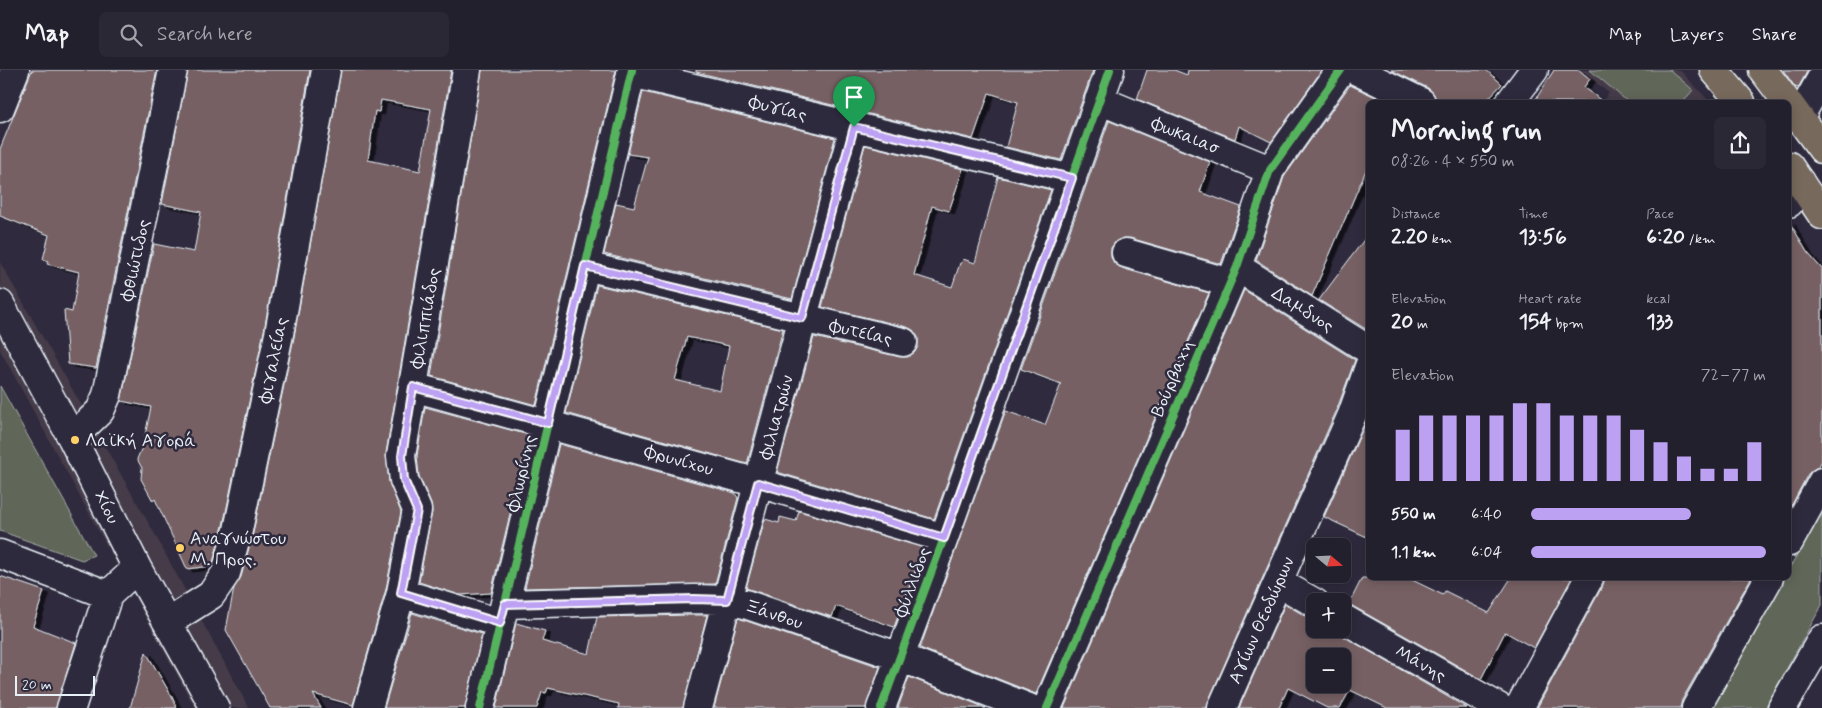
<!DOCTYPE html>
<meta charset="utf-8">
<style>
:root{--surface:#23202e;--page:#2b2836;--text:#f1f3f6;--muted:#a3a3aa;--line:#403e4a;--accent:#bca0f2}
body{margin:0;font-family:Mynerve,sans-serif;background:var(--page);color:var(--text);height:100vh;display:flex;flex-direction:column;font-size:19px;white-space:nowrap}
*{box-sizing:border-box;margin:0}
p{font-size:16px;color:var(--muted)}
.icon{flex:none;width:28px;height:28px;fill:none;stroke:currentColor;stroke-width:2;stroke-linecap:round;stroke-linejoin:round}
.map{position:relative;flex:1;overflow:hidden}
.details{position:absolute;left:1366px;top:30px;width:425px;height:480px;display:flex;flex-direction:column;background:var(--surface);border-radius:8px;box-shadow:0 2px 12px #0003,0 0 0 1px var(--line)}
.details>*{flex:none}
.needle{width:32px;rotate:109deg}
.fabs{position:absolute;left:1306px;top:468px;display:grid;gap:10px}
.fabs a{display:grid;place-items:center;width:45px;height:45px;border-radius:8px;background:var(--surface);box-shadow:0 2px 12px #0003,0 0 0 1px var(--line);font-size:25px}
.scale{position:absolute;left:15px;bottom:12px;width:80px;box-sizing:border-box;padding-left:5px;border:2px solid #e8f1f8;border-top:0;font-size:14px;line-height:18px;white-space:nowrap;color:#e8f1f8;-webkit-text-stroke:4px #2f2a3d;paint-order:stroke}
.pin{position:absolute;display:grid;place-items:center;width:42px;height:42px;color:#fff;margin:-51px -21px;border-radius:50% 50% 50% 0;rotate:-45deg;box-shadow:0 0 5px #0007}
.pin .icon{rotate:45deg}
.round{display:grid;place-items:center;flex:none;width:52px;height:52px;border-radius:8px;background:var(--page)}
.summary{display:flex;align-items:center;justify-content:space-between;height:85px;padding:0 25px}
h1{font-size:28px;font-weight:700;line-height:38px}
.stats{display:grid;grid-template-columns:repeat(3,1fr);gap:8px;height:85px;padding:5px 25px}
.stats div{display:grid;align-content:center}
.stats b{font-size:21px;font-weight:700}
.stats small{font-size:14px;font-weight:400}
.stats p{font-size:14px}
.chart{height:140px;padding:10px 25px}
.chart p{display:flex;justify-content:space-between}
.chart svg{width:100%;height:90px;margin-top:5px;stroke:var(--accent);stroke-width:6}
ul{padding:0 25px;list-style:none;font-size:16px}
li{display:grid;grid-template-columns:80px 60px 1fr;align-items:center;height:38px}
li i{height:12px;border-radius:6px;background:var(--accent)}
header{display:flex;align-items:center;gap:30px;box-sizing:border-box;height:70px;padding:0 25px;background:var(--surface);border-bottom:1px solid var(--line)}
header strong{font-size:24px}
nav{display:flex;gap:28px;margin-inline-start:auto;font-size:18px}
.search{width:350px;height:45px;background:var(--page);display:flex;align-items:center;gap:12px;box-sizing:border-box;padding:0 18px;border-radius:8px;color:var(--muted);font-size:19px}
.map>svg:first-child{display:block}
.built{fill:#443a49}
.green{fill:#606658;stroke:#a4aca8}
.building{fill:#766064;stroke:#e8f1f8;fill-rule:evenodd;filter:url(#shadow)}
.lines{fill:none;stroke-linecap:round;stroke-linejoin:round}
.minor-casing{stroke:#e8f1f8;stroke-width:31}
.major-casing{stroke:#e8f1f8;stroke-width:31}
.minor{stroke:#2f2a3d;stroke-width:28}
.major{stroke:#77695c;stroke-width:28}
.cycleway-casing{stroke:#2f2a3d;stroke-width:11}
.cycleway{stroke:#56b35d;stroke-width:8}
.route-casing{stroke:#fff;stroke-width:10}
.route{stroke:#bca0f2;stroke-width:6}
.poi-dot{fill:#ffd166;stroke:#2f2a3d;stroke-width:2}
.labels{text-anchor:middle;stroke-width:5;stroke-linejoin:round;paint-order:stroke}
.street-label{font-size:18px;fill:#e8f1f8;stroke:#2f2a3d}
.poi-label{font-size:18px;fill:#e8f1f8;stroke:#2f2a3d;text-anchor:start}
</style>
<header>
<strong>Map</strong>
<div class="search"><svg class="icon" aria-label="search" viewBox="0 0 24 24"><circle cx="10" cy="10" r="6"/><path d="M15 15l6 6"/></svg>Search here</div>
<nav><a>Map</a><a>Layers</a><a>Share</a></nav>
</header>
<div class="map">
<svg width="1822" height="638" viewBox="0 0 1822 638">
<defs>
<filter id="shadow"><feDropShadow dx="5.5" dy="3" stdDeviation="0" flood-color="#0009"/></filter>
</defs>
<rect width="100%" height="100%" fill="#2f2a3d"/>
<filter id="ink" filterUnits="userSpaceOnUse"><feTurbulence type="fractalNoise" baseFrequency=".02" numOctaves="2"/><feDisplacementMap in="SourceGraphic" scale="10" xChannelSelector="R" yChannelSelector="G"/><feConvolveMatrix kernelMatrix="1 2 1 2 8 2 1 2 1" color-interpolation-filters="sRGB"/></filter>
<g filter="url(#ink)">
<!-- built -->
<path class="built" d="M1579,0H1680L1710,32H1602L1609,23Z
M0,192L152,459L249,638H195L0,280Z"/>
<!-- green -->
<path class="green" d="M1590,0H1670L1693,20L1683,32H1628Z
M0,316L94,485L82,490L0,461Z
M1822,440V535L1765,638H1711L1784,508H1789V499Z"/>
<!-- building -->
<path class="building" d="M32,0H157L96,298L68,294L64,240L72,242L79,202L47,194L48,191L43,189L49,165L0,146V79Z
M188,0H310L264,261L223,456L212,496L187,499L155,429L153,431L141,409L142,398L137,389L143,375L151,337L121,331L154,174L194,182L201,142L162,134Z
M341,0H451L386,383L389,412L401,442L386,519L353,635L313,624L321,638H270L226,560L234,518L241,507L253,463L294,267ZM381,30L431,39L420,101L368,90L375,41L379,42Z
M482,0H616L536,335L431,306Z
M696,0H1093L1061,90L1006,77L1018,32L989,23L973,69L696,2Z
M1147,0H1174L1187,5L1188,0H1322L1271,72L1239,56L1235,69L1137,29Z
M1391,0H1486L1502,14L1485,32H1436L1434,24L1428,18Z
M1554,0H1579L1590,9L1584,17L1603,32H1534Z
M1783,0H1808L1798,18L1795,17Z
M1350,15L1386,32H1369V93L1312,226L1256,190L1284,107Z
M643,22L835,68L792,229L604,184L616,133L634,137L648,87L628,84Z
M1109,51L1210,92L1200,122L1241,137L1221,194L1130,168H1123L1116,171L1111,178V187L1114,193L1121,198L1209,223L1036,624L920,578L1006,341L1045,355L1061,314L1021,299Z
M865,75L963,99L949,141L932,136L914,205L952,217L960,193H962L963,189L975,193L998,107L1051,120L934,449L777,402L814,267L900,287H908L915,282L918,276V267L913,260L907,257L822,237Z
M1789,151L1807,182L1822,199V391L1818,397L1814,399L1808,404L1789,440Z
M1369,163V261L1319,230Z
M597,215L783,259L747,394L566,343ZM687,267L729,276L720,321L675,310Z
M1244,220L1355,290L1337,339L1208,632L1207,638H1064Z
M425,337L529,365L491,523L460,525L419,512L432,442L431,434L419,406L417,386Z
M1369,345V468L1324,447Z
M559,374L735,423L738,428L715,514L525,518Z
M799,441L924,478L894,557L836,536L832,547L746,518L765,449L779,453L780,447L796,451Z
M0,506L44,521L33,556L76,573L56,638H0Z
M1362,508H1408L1443,525L1445,521L1489,543L1511,508H1572L1534,578L1505,562L1481,609L1349,534Z
M1605,508H1751L1682,630L1680,638H1537L1603,515Z
M1285,534L1307,547L1315,549V559H1331L1467,638H1387L1350,620L1340,638H1327L1288,618L1279,638H1239ZM1315,586H1342V614H1315Z
M412,543L482,564L465,638H384Z
M694,545H707L683,638H618L619,634L548,618L546,623L542,622L537,638H496L516,553L545,561L542,571L589,584L597,547Z
M738,548L880,597L866,638H714Z
M146,582L171,625L177,638H130Z
M909,607L986,638H898Z"/>
<g class="lines">
<defs>
<path id="minor" d="M1355,0L1421,32
M631,3L1072,109
M1099,30L1270,100
M1510,32L1534,0
M0,38L15,0
M1799,48L1822,7
M1789,133L1800,112
M1126,183L1230,213
M585,196L903,272
M1237,197L1369,280
M0,234L72,368L137,498L215,638
M413,317L758,413L944,468
M72,368L100,341L107,325L173,0
M1789,472L1822,412
M0,484L108,525
M1278,512L1315,533
M401,523L500,553
M505,534L694,529L727,530L745,534L900,587L1029,638
M1342,548L1500,638
M168,552L211,525L226,503L238,460L279,264L326,0
M71,638L108,525L137,498
M368,638L401,523L417,440L404,410L401,386L467,0
M480,638L632,0
M698,638L854,57
M881,638L944,468L1110,0
M1047,638L1237,197L1270,100L1341,0
M1222,638L1352,345L1369,297
M1519,638L1589,508
M1696,638L1769,508
M1782,638L1822,569"/>
<path id="major" d="M1714,0L1741,32
M1763,0L1787,32
M1789,34L1822,79
M1789,96L1822,145"/>
</defs>
<!-- minor casing -->
<use href="#minor" class="minor-casing"/>
<!-- major casing -->
<use href="#major" class="major-casing"/>
<!-- minor -->
<use href="#minor" class="minor"/>
<!-- major -->
<use href="#major" class="major"/>
<defs>
<path id="cycleway" d="M480,638L632,0
M881,638L944,468L1110,0
M1047,638L1237,197L1270,100L1341,0"/>
</defs>
<!-- cycleway casing -->
<use href="#cycleway" class="cycleway-casing"/>
<!-- cycleway -->
<use href="#cycleway" class="cycleway"/>
</g>
</g>
<g class="lines" filter="url(#ink)">
<defs>
<path id="route" d="M854,57L1072,108L944,468L758,413L727,530L694,529L505,534L500,553L401,523L417,440L404,410L402,386L413,317L548,353L585,196L802,248Z"/>
</defs>
<!-- route casing -->
<use href="#route" class="route-casing"/>
<!-- route -->
<use href="#route" class="route"/>
</g>
<!-- markers -->
<g class="poi-dot">
<circle cx="75" cy="370" r="5"/>
<circle cx="180" cy="478" r="5"/>
</g>
<g class="labels">
<!-- street labels -->
<g class="street-label">
<text transform="translate(778 38) rotate(14)" y="6">Φυγίας</text>
<text transform="translate(1185 65) rotate(22)" y="6">Φωκαιασ</text>
<text transform="translate(135 190) rotate(-78)" y="6">Φθιώτιδος</text>
<text transform="translate(1303 239) rotate(32)" y="6">Δαμδνος</text>
<text transform="translate(425 248) rotate(-80)" y="6">Φιλιππιάδος</text>
<text transform="translate(861 262) rotate(13)" y="6">Φυτείας</text>
<text transform="translate(273 290) rotate(-79)" y="6">Φιγαλείας</text>
<text transform="translate(1172 308) rotate(-67)" y="6">Βούρβαχη</text>
<text transform="translate(776 347) rotate(-75)" y="6">Φιλιατρών</text>
<text transform="translate(679 390) rotate(16)" y="6">Φρυνίχου</text>
<text transform="translate(521 403) rotate(-77)" y="6">Φλωρίνης</text>
<text transform="translate(107 437) rotate(63)" y="6">Χίου</text>
<text transform="translate(912 512) rotate(-70)" y="6">Φύλλιδος</text>
<text transform="translate(774 544) rotate(18)" y="6">Ξάνθου</text>
<text transform="translate(1261 550) rotate(-66)" y="6">Αγίων Θεοδώρων</text>
<text transform="translate(1421 593) rotate(30)" y="6">Μάνης</text>
</g>
<!-- poi labels -->
<g class="poi-label">
<text x="85" y="376">Λαϊκή Αγορά</text>
<text x="190" y="474">Αναγνώστου<tspan x="190" dy="21">Μ. Προς.</tspan></text>
</g>
</g>
</svg>
<div class="fabs">
<a><svg class="needle" viewBox="-14 -14 28 28"><path d="M0-13l5 13h-10z" fill="#e53935"/><path d="M0 13l5-13h-10z" fill="#a3a3aa"/></svg></a>
<a>+</a>
<a>−</a>
</div>
<div class="scale">20 m</div>
<div class="pin" style="left:854px;top:57px;background:#1e9e55"><svg class="icon" aria-label="arrive" viewBox="0 0 24 24"><path d="M6 21V4h12l-3 4 3 4H6"/></svg></div>
<section class="details">
<div class="summary"><div><h1>Morning run</h1><p>08:26 · 4 × 550 m</p></div><a class="round"><svg class="icon" aria-label="share" viewBox="0 0 24 24"><path d="M12 15V3M7 8l5-5 5 5M5 13v7h14v-7"/></svg></a></div>
<div class="stats">
<div><p>Distance</p><b>2.20<small> km</small></b></div>
<div><p>Time</p><b>13:56</b></div>
<div><p>Pace</p><b>6:20<small> /km</small></b></div>
</div>
<div class="stats">
<div><p>Elevation</p><b>20<small> m</small></b></div>
<div><p>Heart rate</p><b>154<small> bpm</small></b></div>
<div><p>kcal</p><b>133</b></div>
</div>
<div class="chart"><p><span>Elevation</span>72–77 m</p>
<svg viewBox="0 0 160 44" preserveAspectRatio="none"><path d="M5 44V19M15 44V12M25 44V12M35 44V12M45 44V12M55 44V6M65 44V6M75 44V12M85 44V12M95 44V12M105 44V19M115 44V25M125 44V32M135 44V38M145 44V38M155 44V25"/></svg>
</div>
<ul>
<li><b>550 m</b>6:40<i style="width:68%"></i></li>
<li><b>1.1 km</b>6:04<i style="width:100%"></i></li>
</ul>
</section>
</div>
